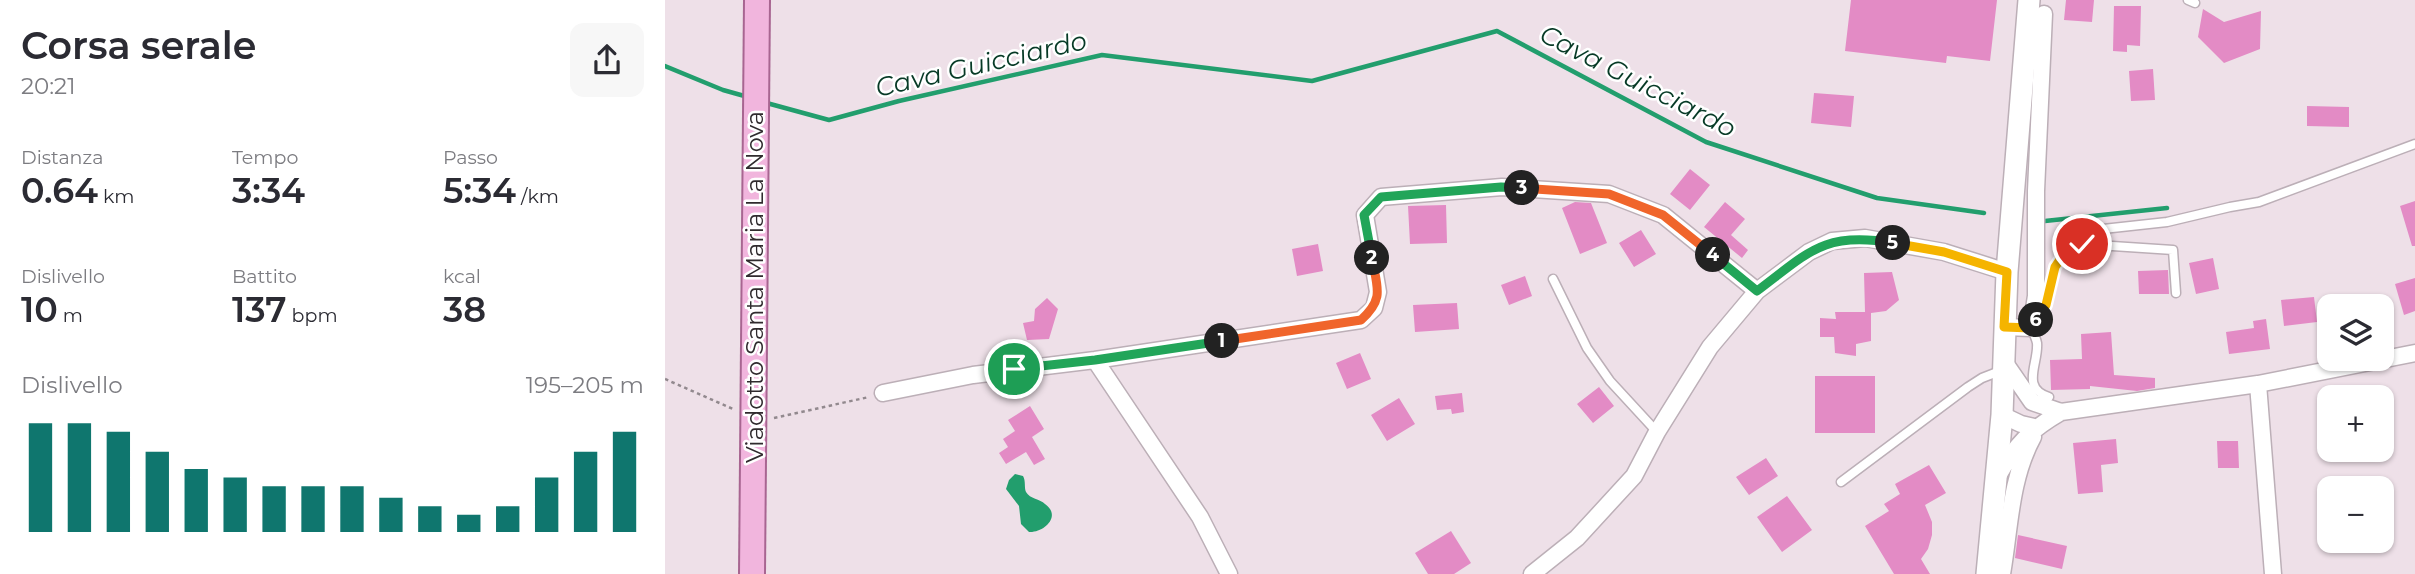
<!DOCTYPE html>
<html lang="it">
<meta charset="utf-8">
<style>
:root{--surface:#fff;--page:#f7f7f7;--text:#2b2b33;--muted:#7c7c81;--accent:#0f766e}
body{margin:0;font-family:Montserrat,sans-serif;background:var(--page);color:var(--text);height:100vh;display:flex;flex-direction:column;font-size:26px;white-space:nowrap}
*{box-sizing:border-box;margin:0}
p{font-size:23px;color:var(--muted)}
.icon{flex:none;width:38px;height:38px;fill:none;stroke:currentColor;stroke-width:2;stroke-linecap:round;stroke-linejoin:round}
.map{position:relative;flex:1;overflow:hidden}
.panel{display:flex;flex-direction:column;background:var(--surface);width:665px}
.panel>*{flex:none}
.controls{position:absolute;left:1652px;top:294px;display:grid;gap:14px}
.controls a{display:grid;place-items:center;width:77px;height:77px;border-radius:14px;background:var(--surface);box-shadow:0 2px 5px #0004;font-size:35px}
.pin{position:absolute;display:grid;place-items:center;width:60px;height:60px;color:#fff;margin:-30px;border:4px solid #fff;border-radius:50%;box-shadow:0 2px 7px #0007}
.km{position:absolute;width:35px;height:35px;margin:-18px;border-radius:50%;background:#222;color:#fff;font-size:19px;line-height:35px;text-align:center}
.round{display:grid;place-items:center;flex:none;width:74px;height:74px;border-radius:14px;background:var(--page)}
.summary{display:flex;align-items:center;justify-content:space-between;height:119px;padding:0 21px}
h1{font-size:38px;font-weight:600;line-height:52px}
.metrics{display:grid;grid-template-columns:repeat(3,1fr);gap:10px;height:119px;padding:7px 21px}
.metrics div{display:grid;align-content:center}
.metrics b{font-size:35px;font-weight:600}
.metrics small{font-size:19px;font-weight:400}
.metrics p{font-size:19px}
.chart{height:196px;padding:14px 21px}
.chart p{display:flex;justify-content:space-between}
.chart svg{width:100%;height:126px;margin-top:7px;stroke:var(--accent);stroke-width:6}
main{display:flex;flex:1;min-height:0}
.map>svg:first-child{display:block}
.water{fill:#229e6d}
.lines{fill:none;stroke-linecap:round;stroke-linejoin:round}
.stream{stroke:#229e6d;stroke-width:4.5}
.building{fill:#e38bc5}
.lane-casing{stroke:#bcafb7;stroke-width:11}
.street-casing{stroke:#bcafb7;stroke-width:19}
.secondary-casing{stroke:#bcafb7;stroke-width:24}
.path{stroke:#92898e;stroke-width:2.5;stroke-dasharray:3.5 3.5;stroke-linecap:butt}
.lane{stroke:#fff;stroke-width:8}
.street{stroke:#fff;stroke-width:16}
.secondary{stroke:#fff;stroke-width:21}
.primary-bridge-casing{stroke:#a86591;stroke-width:28;stroke-linecap:butt}
.primary-bridge{stroke:#f1b5dd;stroke-width:24}
.split-1-casing{stroke:#fff;stroke-width:14}
.split-2-casing{stroke:#fff;stroke-width:14}
.split-3-casing{stroke:#fff;stroke-width:14}
.split-4-casing{stroke:#fff;stroke-width:14}
.split-5-casing{stroke:#fff;stroke-width:14}
.split-6-casing{stroke:#fff;stroke-width:14}
.split-7-casing{stroke:#fff;stroke-width:14}
.split-1{stroke:#22a559;stroke-width:9}
.split-2{stroke:#f0652b;stroke-width:9}
.split-3{stroke:#22a559;stroke-width:9}
.split-4{stroke:#f0652b;stroke-width:9}
.split-5{stroke:#22a559;stroke-width:9}
.split-6{stroke:#f5b400;stroke-width:9}
.split-7{stroke:#f5b400;stroke-width:9}
.labels{text-anchor:middle;stroke-width:5;stroke-linejoin:round;paint-order:stroke}
.street-label{font-size:24px;fill:#302b2e;stroke:#fff}
.water-label{font-size:26px;font-style:italic;fill:#073a26;stroke:#fff}
</style>
<main>
<section class="panel">
<div class="summary"><div><h1>Corsa serale</h1><p>20:21</p></div><a class="round"><svg class="icon" aria-label="share" viewBox="0 0 24 24"><path d="M12 15V3M7 8l5-5 5 5M5 13v7h14v-7"/></svg></a></div>
<div class="metrics">
<div><p>Distanza</p><b>0.64<small> km</small></b></div>
<div><p>Tempo</p><b>3:34</b></div>
<div><p>Passo</p><b>5:34<small> /km</small></b></div>
</div>
<div class="metrics">
<div><p>Dislivello</p><b>10<small> m</small></b></div>
<div><p>Battito</p><b>137<small> bpm</small></b></div>
<div><p>kcal</p><b>38</b></div>
</div>
<div class="chart"><p><span>Dislivello</span>195–205 m</p>
<svg viewBox="0 0 160 44" preserveAspectRatio="none"><path d="M5 44V6M15 44V6M25 44V9M35 44V16M45 44V22M55 44V25M65 44V28M75 44V28M85 44V28M95 44V32M105 44V35M115 44V38M125 44V35M135 44V25M145 44V16M155 44V9"/></svg>
</div>
</section>
<div class="map">
<svg width="1750" height="574" viewBox="0 0 1750 574">
<rect width="100%" height="100%" fill="#eee0e8"/>
<!-- water -->
<path class="water" d="M350,474L358,476C361,481 359,488 361,492C365,499 375,499 380,504C397,516 379,533 364,532L356,524L354,506L341,489L344,480Z"/>
<g class="lines">
<!-- stream -->
<path class="stream" d="M0,66L58,90L83,97
M98,102L164,120L234,101L437,55L647,81L832,31L1041,142L1212,198L1319,213
M1380,221L1502,208"/>
</g>
<!-- building -->
<path class="building" d="M1186,0H1332L1325,61L1282,56L1281,63L1180,51Z
M1401,0H1429L1427,22L1399,20Z
M1449,6H1476L1475,46L1462,45V52L1448,51Z
M1538,9L1559,22L1596,11L1595,49L1559,63L1533,37Z
M1488,69L1490,100L1466,101L1464,71Z
M1149,93L1189,96L1186,127L1146,123Z
M1642,106L1684,107V127L1642,126Z
M1025,169L1045,185L1025,210L1005,194Z
M1750,201V246H1747L1735,206Z
M910,202L926,203L942,243L915,254L897,208Z
M1060,202L1080,219L1066,235L1083,250L1077,258L1039,227Z
M781,205L782,243L745,244L743,206Z
M976,230L991,254L969,267L954,243Z
M653,244L658,271L632,276L627,249Z
M1548,258L1554,289L1531,294L1524,263Z
M1503,270L1504,294H1474L1473,271Z
M1227,272L1234,300L1221,311L1206,313V341L1191,344V356L1170,353L1169,337H1155V318L1171,319L1170,312H1200L1199,273Z
M860,276L867,296L844,305L836,285Z
M1750,278V311L1739,315L1730,284Z
M1649,297L1652,322L1619,326L1616,300Z
M382,298L393,309L384,339L362,340L358,323L369,321L370,309Z
M792,303L794,329L750,332L748,305Z
M1601,319L1605,349L1564,354L1561,332L1589,328L1588,321Z
M1446,332L1449,375L1490,378V388L1472,391L1425,386V389L1386,390L1385,360L1417,359L1416,334Z
M695,353L706,379L682,389L671,363Z
M1150,376H1210V433H1150Z
M934,387L949,406L928,423L912,404Z
M797,393L799,412L787,414L786,409L772,410L770,396Z
M734,398L750,424L722,441L706,415Z
M365,406L379,429L367,437L380,459L369,465L361,452L341,464L334,453L343,447L338,439L350,431L343,420Z
M1451,439L1453,463L1436,465L1438,492L1413,494L1408,443Z
M1552,441H1573L1574,468H1553Z
M1101,458L1113,476L1084,495L1071,477Z
M1264,465L1281,493L1260,505L1267,522V535L1263,549L1256,559L1265,574H1229L1200,526L1224,511L1219,504L1235,494L1230,484Z
M1122,496L1147,530L1117,552L1092,517Z
M786,531L806,563L789,574H763L750,553Z
M1353,535L1402,546L1397,569L1350,558Z"/>
<g class="lines">
<defs>
<path id="lane" d="M1523,0L1530,3
M1417,244L1429,230L1502,222L1565,207L1594,202L1750,144
M888,279L922,348L945,381L992,432
M1384,397C1355,388 1374,363 1372,343C1371,338 1368,332 1366,328L1381,305L1390,267L1401,251L1417,244L1508,250L1511,293
M1176,482L1303,387L1317,378L1335,371"/>
<path id="street" d="M1339,327L1366,328L1371,296V191L1379,14
M430,360L535,517L564,574
M1338,360L1367,402L1396,412
M1593,384L1608,574
M218,393L308,375L430,360L696,320L709,308L713,292L700,215L716,197L837,187L944,194L998,215L1092,291
M1337,415L1356,424L1369,427
M1333,476C1351,444 1365,430 1396,412L1593,384L1750,353
M867,574L912,538L969,476L992,432L1045,347L1092,291L1144,252L1167,241L1200,238L1279,252L1342,272
M1337,574C1345,528 1345,479 1368,437"/>
<path id="secondary" d="M1322,574L1337,415L1342,272L1364,0"/>
</defs>
<!-- lane casing -->
<use href="#lane" class="lane-casing"/>
<!-- street casing -->
<use href="#street" class="street-casing"/>
<!-- secondary casing -->
<use href="#secondary" class="secondary-casing"/>
<!-- path -->
<path class="path" d="M0,379L68,409
M109,418L204,397"/>
<!-- lane -->
<use href="#lane" class="lane"/>
<!-- street -->
<use href="#street" class="street"/>
<!-- secondary -->
<use href="#secondary" class="secondary"/>
<defs>
<path id="primary-bridge" d="M87,574L92,0"/>
</defs>
<!-- primary-bridge casing -->
<use href="#primary-bridge" class="primary-bridge-casing"/>
<!-- primary-bridge -->
<use href="#primary-bridge" class="primary-bridge"/>
</g>
<g class="lines">
<defs>
<path id="split-1" d="M349,369L430,360L557,341"/>
<path id="split-2" d="M557,341L696,320C720,298 712,288 707,258"/>
<path id="split-3" d="M707,258L699,215L716,197L836,187L857,188"/>
<path id="split-4" d="M857,188L944,194L998,215L1048,255"/>
<path id="split-5" d="M1048,255L1092,291C1144,252 1159,231 1228,243"/>
<path id="split-6" d="M1228,243L1279,252L1342,272L1339,327L1366,328L1371,320"/>
<path id="split-7" d="M1371,320L1381,305L1390,267L1401,251L1417,244"/>
</defs>
<!-- split-1 casing -->
<use href="#split-1" class="split-1-casing"/>
<!-- split-2 casing -->
<use href="#split-2" class="split-2-casing"/>
<!-- split-3 casing -->
<use href="#split-3" class="split-3-casing"/>
<!-- split-4 casing -->
<use href="#split-4" class="split-4-casing"/>
<!-- split-5 casing -->
<use href="#split-5" class="split-5-casing"/>
<!-- split-6 casing -->
<use href="#split-6" class="split-6-casing"/>
<!-- split-7 casing -->
<use href="#split-7" class="split-7-casing"/>
<!-- split-1 -->
<use href="#split-1" class="split-1"/>
<!-- split-2 -->
<use href="#split-2" class="split-2"/>
<!-- split-3 -->
<use href="#split-3" class="split-3"/>
<!-- split-4 -->
<use href="#split-4" class="split-4"/>
<!-- split-5 -->
<use href="#split-5" class="split-5"/>
<!-- split-6 -->
<use href="#split-6" class="split-6"/>
<!-- split-7 -->
<use href="#split-7" class="split-7"/>
</g>
<g class="labels">
<!-- street labels -->
<g class="street-label">
<text transform="translate(90 287) rotate(-90)" y="8">Viadotto Santa Maria La Nova</text>
</g>
<!-- water labels -->
<g class="water-label">
<text transform="translate(316 64) rotate(-13)" y="9">Cava Guicciardo</text>
<text transform="translate(973 81) rotate(27)" y="9">Cava Guicciardo</text>
</g>
</g>
</svg>
<div class="controls">
<a><svg class="icon" aria-label="layers" viewBox="0 0 24 24"><path d="M12 4l9 5-9 5-9-5zM3 14l9 5 9-5"/></svg></a>
<a>+</a>
<a>−</a>
</div>
<div class="pin" style="left:349px;top:369px;background:#1e9e55"><svg class="icon" aria-label="arrive" viewBox="0 0 24 24"><path d="M6 21V4h12l-3 4 3 4H6"/></svg></div>
<div class="pin" style="left:1417px;top:244px;background:#d93025"><svg class="icon" aria-label="check" viewBox="0 0 24 24"><path d="M5 12l5 5 9-10"/></svg></div>
<b class="km" style="left:557px;top:341px">1</b>
<b class="km" style="left:707px;top:258px">2</b>
<b class="km" style="left:857px;top:188px">3</b>
<b class="km" style="left:1048px;top:255px">4</b>
<b class="km" style="left:1228px;top:243px">5</b>
<b class="km" style="left:1371px;top:320px">6</b>
</div>
</main>
